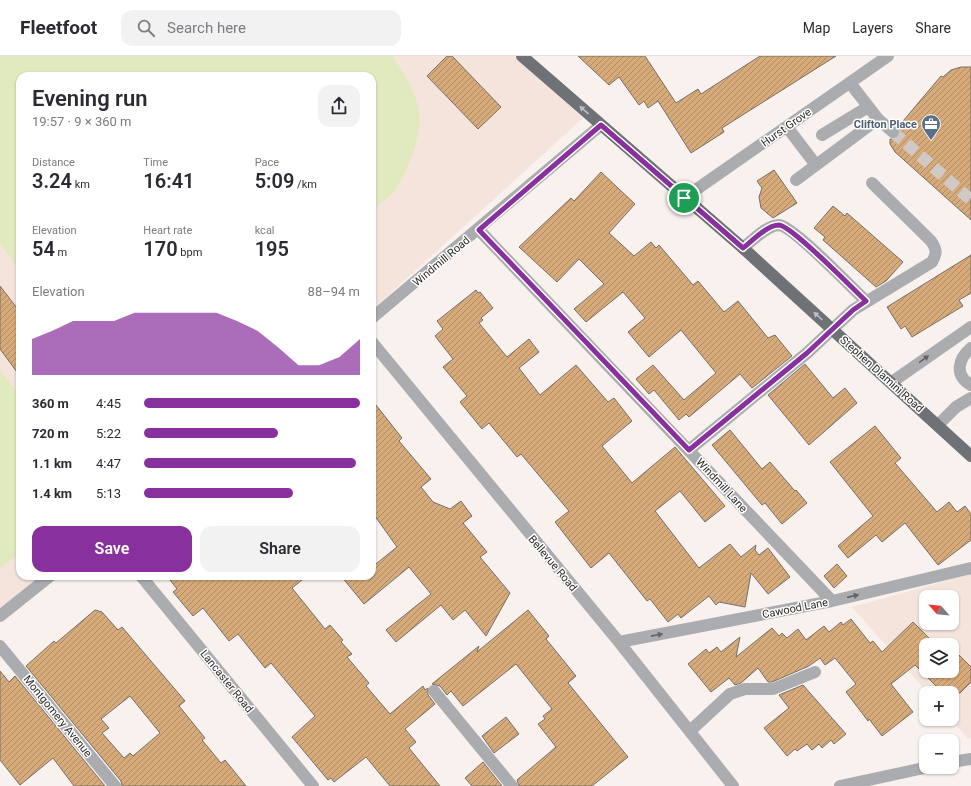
<!DOCTYPE html>
<meta charset="utf-8">
<style>
:root{--surface:#fff;--page:#f2f2f3;--text:#2b2b33;--muted:#7c7c81;--line:#e1e1e2;--accent:#88309d}
body{margin:0;font-family:Roboto,sans-serif;background:var(--page);color:var(--text);height:100vh;display:flex;flex-direction:column;font-size:15px;white-space:nowrap}
*{box-sizing:border-box;margin:0}
p{font-size:13px;color:var(--muted)}
.icon{flex:none;width:22px;height:22px;fill:none;stroke:currentColor;stroke-width:2;stroke-linecap:round;stroke-linejoin:round}
.map{position:relative;flex:1;overflow:hidden}
.side{position:absolute;left:16px;top:16px;width:360px;height:508px;display:flex;flex-direction:column;background:var(--surface);border-radius:12px;box-shadow:0 1px 3px #0004}
.side>*{flex:none}
.needle{width:26px;rotate:297deg}
.tools{position:absolute;left:919px;top:534px;display:grid;gap:8px}
.tools a{display:grid;place-items:center;width:40px;height:40px;border-radius:8px;background:var(--surface);box-shadow:0 1px 3px #0004;font-size:20px}
.pin{position:absolute;display:grid;place-items:center;width:34px;height:34px;color:#fff;margin:-17px;border:2px solid #fff;border-radius:50%;box-shadow:0 1px 4px #0007}
.round{display:grid;place-items:center;flex:none;width:42px;height:42px;border-radius:12px;background:var(--page)}
.overview{display:flex;align-items:center;justify-content:space-between;height:68px;padding:0 16px}
h1{font-size:22px;font-weight:600;line-height:30px}
.metrics{display:grid;grid-template-columns:repeat(3,1fr);gap:6px;height:68px;padding:4px 16px}
.metrics div{display:grid;align-content:center}
.metrics b{font-size:20px;font-weight:600}
.metrics small{font-size:11px;font-weight:400}
.metrics p{font-size:11px}
.chart{height:112px;padding:8px 16px}
.chart p{display:flex;justify-content:space-between}
.chart svg{width:100%;height:72px;margin-top:4px;fill:var(--accent);opacity:.7}
.action{display:flex;gap:8px;margin-top:auto;padding:8px 16px}
.action a{flex:1;height:46px;border-radius:12px;background:var(--accent);color:#fff;font-size:16px;font-weight:600;line-height:46px;text-align:center}
.action a+a{background:var(--page);color:var(--text)}
ul{padding:0 16px;list-style:none;font-size:13px}
li{display:grid;grid-template-columns:64px 48px 1fr;align-items:center;height:30px}
li i{height:10px;border-radius:5px;background:var(--accent)}
header{display:flex;align-items:center;gap:24px;box-sizing:border-box;height:56px;padding:0 20px;background:var(--surface);border-bottom:1px solid var(--line)}
header strong{font-size:19px}
nav{display:flex;gap:22px;margin-inline-start:auto;font-size:14px}
.search{width:280px;height:36px;background:var(--page);display:flex;align-items:center;gap:10px;box-sizing:border-box;padding:0 14px;border-radius:12px;color:var(--muted);font-size:15px}
.map>svg:first-child{display:block}
.built{fill:#f4e4dc;fill-rule:evenodd}
.grass{fill:#e0eabe}
.building{fill:url(#building-hatch);stroke:#75706a;fill-rule:evenodd}
.lines{fill:none;stroke-linecap:round;stroke-linejoin:round}
.minor-tunnel{stroke:#d0c9c5;stroke-width:12;stroke-dasharray:12 6;stroke-linecap:butt}
.minor{stroke:#aaacaf;stroke-width:12}
.major{stroke:#6e7176;stroke-width:12}
.oneway{fill:#bebfc1}
.oneway2{fill:#646364}
.route-casing{stroke:#fff;stroke-width:8}
.route{stroke:#88309d;stroke-width:5}
.labels{text-anchor:middle;stroke-width:3;stroke-linejoin:round;paint-order:stroke}
.service-label{font-size:11px;font-weight:bold;fill:#4e5e75;stroke:#fff;text-anchor:end}
.street-label{font-size:11px;fill:#2b2826;stroke:#fff}
</style>
<header>
<strong>Fleetfoot</strong>
<div class="search"><svg class="icon" aria-label="search" viewBox="0 0 24 24"><circle cx="10" cy="10" r="6"/><path d="M15 15l6 6"/></svg>Search here</div>
<nav><a>Map</a><a>Layers</a><a>Share</a></nav>
</header>
<div class="map">
<svg width="971" height="730" viewBox="0 0 971 730">
<defs>
<pattern id="building-hatch" width="6" height="6" patternUnits="userSpaceOnUse"><rect width="6" height="6" fill="#d7aa7a"/><path d="M-1 1l2-2M0 6l6-6M5 7l2-2" fill="none" stroke="#af8a64"/></pattern>
</defs>
<rect width="100%" height="100%" fill="#f9f1ed"/>
<!-- built -->
<path class="built" d="M0,0H514L583,62L372,254V20H20V520H45L0,557Z
M971,518V682L968,683L951,663L952,637H928L852,551ZM926,541H952V567H926ZM926,589H952V615H926Z"/>
<!-- grass -->
<path class="grass" d="M0,0H392C404,17 415,34 419,55C423,76 408,116 395,134C390,141 379,148 372,154V20H20V214L0,188Z
M0,314L20,340V497L0,512Z"/>
<!-- building -->
<path class="building" d="M447,0H452L501,51L478,73L427,20Z
M578,0H645L676,47L698,33L701,38L760,0H836L722,72L724,76L691,97L658,45L648,52L644,45L639,49L619,21L609,29Z
M961,11H971V164L895,96L890,88V83H896L900,78L898,71L941,20L943,21L951,14Z
M774,114L797,147L773,162L761,152L759,141L762,132L757,125Z
M601,116L635,148L609,177L634,200L651,186L656,192L659,189L693,229L698,225L724,256L738,245L768,282L775,279L792,300L752,332L740,318L689,361L686,358L679,364L654,334L649,338L636,323L653,309L684,344L716,317L681,274L649,301L628,276L645,262L623,236L586,266L574,253L604,228L579,203L557,226L519,191L571,142L574,145Z
M833,150L845,160L847,157L903,206L886,225L876,231L823,184L825,181L814,172Z
M971,199V237L959,244L963,250L912,281L905,270L901,273L887,251Z
M0,230L20,256V320L0,293Z
M476,234L478,237L480,236L493,252L481,262L483,264L479,267L507,301L529,283L539,296L519,312L540,339L576,309L608,346L614,342L632,365L602,390L632,427L675,391L725,450L705,466L680,435L655,455L699,512L730,488L741,501L756,489L755,494L759,499L768,492L790,521L768,538L751,517L745,551L719,546L716,549L709,540L681,562L678,558L668,566L650,543L647,545L609,497L591,512L555,466L569,455L521,398L517,401L489,367L482,373L460,346L467,340L443,311L453,303L435,280L443,273L437,265Z
M805,308L833,342L845,332L857,347L809,389L768,339Z
M372,344L402,382L399,385L431,423L421,431L433,446L450,453L461,445L472,460L463,467L487,496L480,501L510,537L486,580L465,554L453,564L441,549L396,586L386,574L431,538L409,511L364,548L341,520H372V511L397,491L372,456Z
M875,370L901,402L895,407L937,456L949,446L957,456L965,450L971,458V484L938,509L905,467L882,486L876,479L848,502L838,490L873,460L830,406Z
M730,374L762,413L770,406L795,435L796,434L807,447L782,468L765,447L762,449L712,389Z
M837,508L847,520L834,532L824,520Z
M167,520H307L292,532L325,573L330,569L343,584L341,586L352,598L347,601L369,627L366,630L390,658L423,630L425,634L428,632V639L435,648L405,673L416,686L409,692L440,730H390L366,701L334,726L331,722L328,724L292,681L315,660L271,607L265,612L238,578L229,585L203,552L193,560L173,536L177,533Z
M95,554L102,556L118,574L122,571L185,645L179,650L205,682L202,684L221,707L225,704L246,730H122L121,725L26,610L54,585L56,587ZM130,640L160,677L133,700L130,697L124,702L102,677L109,672L101,663Z
M528,554L549,580L546,583L576,620L568,627L628,701L592,730H519L517,724L556,691L538,668L545,663L543,660L552,653L516,608L463,650L451,635L447,639L440,630L432,628L479,590L477,596Z
M851,563L870,587L873,585L882,596L913,566L936,589H926V615H952V592L971,611V626L960,637H943L915,609L891,628L913,656L882,680L869,663L868,665L846,636L856,628L835,602L825,609L820,602L809,610L772,626H768L758,612L741,627L735,629L729,622L711,636L688,608L706,593L709,597L717,591L721,596L740,581L736,601L772,572L779,580L782,577L787,582L798,573L806,584L824,570L829,576L841,566L843,569Z
M0,615L9,626L15,620L105,730H74L53,702L20,729L0,704Z
M803,629L846,678L834,688L831,684L822,692L819,688L812,694L807,688L797,695L795,693L787,700L764,672L789,652L779,639Z
M506,661L519,678L494,697L482,680Z
M483,706L502,730H472L465,722Z"/>
<g class="lines">
<!-- minor-tunnel -->
<path class="minor-tunnel" d="M893,76L971,144"/>
<!-- minor -->
<path class="minor" d="M850,27L878,63L893,76
M787,71L816,109
M822,79L868,51
M796,124L878,63
M684,142L888,0
M479,174L832,545
M743,192C752,185 767,169 779,169C793,170 852,232 866,245
M372,262L601,69
M372,286L619,586L733,730
M971,292C958,303 954,319 971,329
M892,326L971,271
M938,369L956,351L971,342
M689,394L807,297L853,254L932,206C937,197 937,194 931,185L872,127
M141,520L313,730
M0,560L50,520
M619,586L832,545L971,512
M0,590L115,730
M434,635L512,730
M690,675L730,638L745,633H773L815,616
M952,706L971,703
M840,730L929,711"/>
<!-- major -->
<path class="major" d="M522,0L743,192L971,400"/>
</g>
<!-- one-way arrows -->
<defs><path id="oneway-solid" d="M-6-.8H1V-3.2L6.5 0L1 3.2V.8H-6Z"/></defs>
<g class="oneway">
<use href="#oneway-solid" transform="translate(584 54) rotate(-139)"/>
<use href="#oneway-solid" transform="translate(818 260) rotate(-138)"/>
</g>
<g class="oneway2">
<use href="#oneway-solid" transform="translate(924 303) rotate(-36)"/>
<use href="#oneway-solid" transform="translate(853 540) rotate(-13)"/>
<use href="#oneway-solid" transform="translate(657 579) rotate(-11)"/>
</g>
<g class="lines">
<defs>
<path id="route" d="M601,69L743,192C752,185 767,169 779,169C792,170 852,232 866,245L853,254L807,297L689,394L479,174Z"/>
</defs>
<!-- route casing -->
<use href="#route" class="route-casing"/>
<!-- route -->
<use href="#route" class="route"/>
</g>
<!-- icons -->
<defs>
<symbol id="office-pin" viewBox="-11 -11 22 30"><path d="M0 17L-7.5 6A9.5 9.5 0 1 1 7.5 6Z" fill="#5c6f8a" stroke="#fff"/><path d="M-6-3h4V-5.5h4V-3h4V5H-6ZM-1-4.5V-3h2v-1.5ZM-6 0V1H6V0Z" fill="#fff"/></symbol>
</defs>
<g fill-rule="evenodd">
<use href="#office-pin" x="920" y="57" width="22" height="30"/>
</g>
<g class="labels">
<!-- service labels -->
<g class="service-label">
<text x="917" y="72">Clifton Place</text>
</g>
<!-- street labels -->
<g class="street-label">
<text transform="translate(786 71) rotate(-35)" y="4">Hurst Grove</text>
<text transform="translate(441 205) rotate(-40)" y="4">Windmill Road</text>
<text transform="translate(882 318) rotate(42)" y="4">Stephen Dlamini Road</text>
<text transform="translate(722 429) rotate(47)" y="4">Windmill Lane</text>
<text transform="translate(553 507) rotate(50)" y="4">Bellevue Road</text>
<text transform="translate(795 552) rotate(-11)" y="4">Cawood Lane</text>
<text transform="translate(227 625) rotate(51)" y="4">Lancaster Road</text>
<text transform="translate(58 660) rotate(51)" y="4">Montgomery Avenue</text>
</g>
</g>
</svg>
<div class="tools">
<a><svg class="needle" viewBox="-14 -14 28 28"><path d="M0-13l5 13h-10z" fill="#e53935"/><path d="M0 13l5-13h-10z" fill="#7c7c81"/></svg></a>
<a><svg class="icon" aria-label="layers" viewBox="0 0 24 24"><path d="M12 4l9 5-9 5-9-5zM3 14l9 5 9-5"/></svg></a>
<a>+</a>
<a>−</a>
</div>
<div class="pin" style="left:684px;top:142px;background:#1e9e55"><svg class="icon" aria-label="arrive" viewBox="0 0 24 24"><path d="M6 21V4h12l-3 4 3 4H6"/></svg></div>
<section class="side">
<div class="overview"><div><h1>Evening run</h1><p>19:57 · 9 × 360 m</p></div><a class="round"><svg class="icon" aria-label="share" viewBox="0 0 24 24"><path d="M12 15V3M7 8l5-5 5 5M5 13v7h14v-7"/></svg></a></div>
<div class="metrics">
<div><p>Distance</p><b>3.24<small> km</small></b></div>
<div><p>Time</p><b>16:41</b></div>
<div><p>Pace</p><b>5:09<small> /km</small></b></div>
</div>
<div class="metrics">
<div><p>Elevation</p><b>54<small> m</small></b></div>
<div><p>Heart rate</p><b>170<small> bpm</small></b></div>
<div><p>kcal</p><b>195</b></div>
</div>
<div class="chart"><p><span>Elevation</span>88–94 m</p>
<svg viewBox="0 0 160 44" preserveAspectRatio="none"><path d="M0 44V22L10 17L20 11L30 11L40 11L50 6L60 6L70 6L80 6L90 6L100 11L110 17L120 27L130 38L140 38L150 33L160 22V44z"/></svg>
</div>
<ul>
<li><b>360 m</b>4:45<i style="width:100%"></i></li>
<li><b>720 m</b>5:22<i style="width:62%"></i></li>
<li><b>1.1 km</b>4:47<i style="width:98%"></i></li>
<li><b>1.4 km</b>5:13<i style="width:69%"></i></li>
</ul>
<div class="action"><a>Save</a><a>Share</a></div>
</section>
</div>
